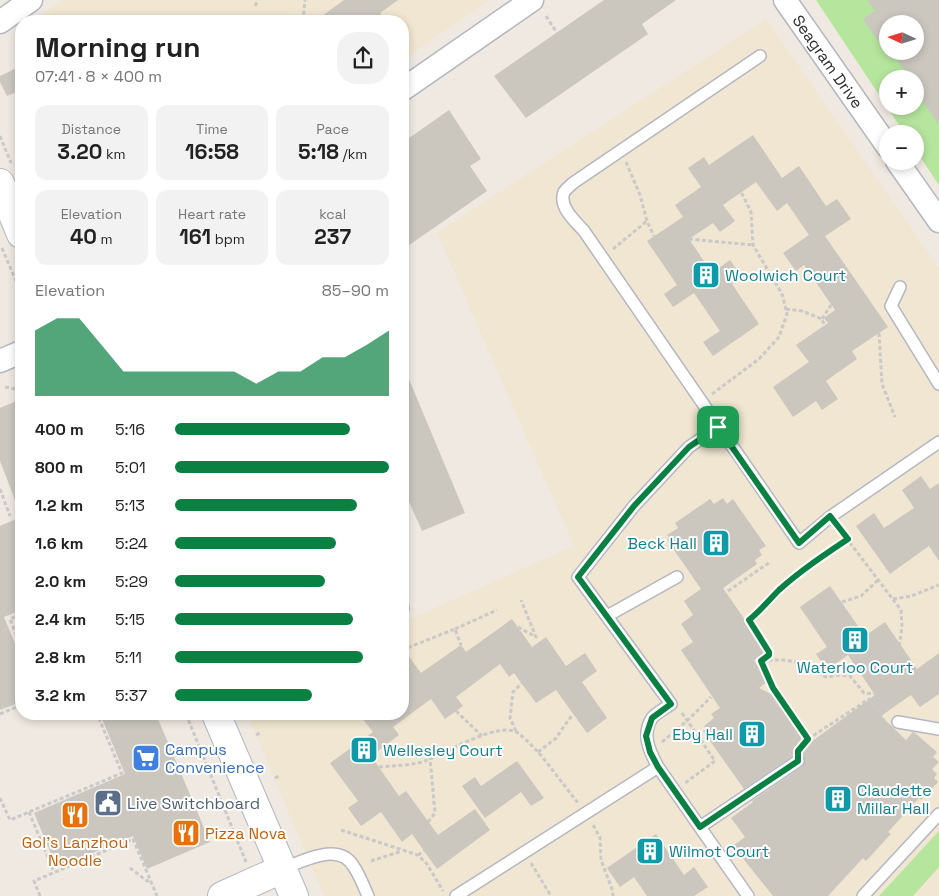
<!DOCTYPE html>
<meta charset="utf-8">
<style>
:root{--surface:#fff;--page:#f2f2f2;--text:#222;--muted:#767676;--accent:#0b8043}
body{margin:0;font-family:"Space Grotesk",sans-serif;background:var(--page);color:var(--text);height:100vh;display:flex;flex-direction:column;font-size:19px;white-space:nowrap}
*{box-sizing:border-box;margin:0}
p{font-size:16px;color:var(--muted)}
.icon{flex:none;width:28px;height:28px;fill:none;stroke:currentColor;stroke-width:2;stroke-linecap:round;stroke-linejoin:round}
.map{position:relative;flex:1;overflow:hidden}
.drawer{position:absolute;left:15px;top:15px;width:394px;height:705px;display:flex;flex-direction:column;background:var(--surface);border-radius:20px;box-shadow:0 2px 8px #0003}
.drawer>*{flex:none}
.needle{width:32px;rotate:274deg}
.buttons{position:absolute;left:879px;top:15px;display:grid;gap:10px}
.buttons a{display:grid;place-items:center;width:45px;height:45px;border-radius:50%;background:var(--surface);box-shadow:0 2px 8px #0003;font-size:25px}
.pin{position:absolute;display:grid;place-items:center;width:42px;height:42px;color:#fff;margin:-21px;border-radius:10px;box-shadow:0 2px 8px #0006}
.round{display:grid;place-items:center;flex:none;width:52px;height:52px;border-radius:20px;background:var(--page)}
.summary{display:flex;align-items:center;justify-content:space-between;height:85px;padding:0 20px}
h1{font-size:28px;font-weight:700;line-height:38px}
.metrics{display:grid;grid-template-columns:repeat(3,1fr);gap:8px;height:85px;padding:5px 20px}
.metrics div{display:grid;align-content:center;border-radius:12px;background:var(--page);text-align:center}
.metrics b{font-size:21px;font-weight:700}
.metrics small{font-size:14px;font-weight:400}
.metrics p{font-size:14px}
.chart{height:140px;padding:10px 20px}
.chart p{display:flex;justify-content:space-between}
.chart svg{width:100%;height:90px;margin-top:5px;fill:var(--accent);opacity:.7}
ul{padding:0 20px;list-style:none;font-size:16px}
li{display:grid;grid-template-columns:80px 60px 1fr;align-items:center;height:38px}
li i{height:12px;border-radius:6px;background:var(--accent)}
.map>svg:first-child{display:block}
.education{fill:#f0e6d1}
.green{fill:#b6e59e;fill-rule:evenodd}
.building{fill:#cbc7bf;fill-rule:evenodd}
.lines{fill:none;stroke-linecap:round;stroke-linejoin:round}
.service-casing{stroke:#b4b7c1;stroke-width:14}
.minor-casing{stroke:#b4b7c1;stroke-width:25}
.tertiary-casing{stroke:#b4b7c1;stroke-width:30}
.secondary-casing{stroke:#b4b7c1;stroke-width:30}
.path{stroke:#c9c9c9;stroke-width:3;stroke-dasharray:4 2.5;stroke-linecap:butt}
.service{stroke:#fff;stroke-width:11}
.minor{stroke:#fff;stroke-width:22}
.tertiary{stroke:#fff;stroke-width:28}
.secondary{stroke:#fff;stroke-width:28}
.route-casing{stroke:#fff;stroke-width:10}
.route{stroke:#0b8043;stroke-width:6}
.labels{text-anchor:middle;stroke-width:4;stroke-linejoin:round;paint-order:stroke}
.street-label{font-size:16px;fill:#2e2e2e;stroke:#fff}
.culture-label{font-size:16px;fill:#0d838f;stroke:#fff;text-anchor:start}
.shop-label{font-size:16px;fill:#366cbe;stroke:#fff;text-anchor:start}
.service-label{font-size:16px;fill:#4e5e75;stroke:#fff;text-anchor:start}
.food-label{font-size:16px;fill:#c56008;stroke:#fff;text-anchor:start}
</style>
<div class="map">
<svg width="939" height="896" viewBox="0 0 939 896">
<rect width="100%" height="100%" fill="#efe9e1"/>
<!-- education -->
<path class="education" d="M63,0H489L403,60L402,21H33Z
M766,19L939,268V896H324L247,714H402L403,622L574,546L437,233Z"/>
<!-- green -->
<path class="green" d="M816,0H939V185L915,149V134H905ZM888,24H915V51H888ZM888,79H915V106H888Z
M939,831V867L913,896H879Z"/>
<!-- building -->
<path class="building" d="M344,0H398L380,13L386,21H315Z
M604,0H676L642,24L648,34L526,118L494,76Z
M867,0H939V125L921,99L915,103V79H911L895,57L891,59L863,19L875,11ZM888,24H915V51H888Z
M21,66V90L7,96L0,82V76Z
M449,110L481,159L470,166L487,191L402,250V143Z
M753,135L782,178L799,166L826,206L837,199L851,219L825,236L888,327L852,351L857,359L826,381L838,399L822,410L816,401L793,417L773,387L809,362L796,345L828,323L824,318L835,310L804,265L796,271L783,253L809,235L787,203L777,211L756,182L723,205L735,221L720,232L713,223L689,239L712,273L730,260L742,277L732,284L759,324L713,356L703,342L720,331L694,293L673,307L664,294L677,285L647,241L683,217L675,205L701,187L688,168L704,157L709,165Z
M403,365L465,513L422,531L402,486Z
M21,399V512L20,513L0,461V408Z
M921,476L930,489L939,483V561L929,546L890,574L856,526L874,513L884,528L914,508L902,490Z
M723,498L727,504L733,499L766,546L759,550L762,555L755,560L757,564L723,588L767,652L754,660L768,681L759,688L773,695L807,745L875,695L848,655L827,670L816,654L827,647L800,607L830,586L865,636L885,622L917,669L939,653V694L920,707L911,695L881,716L906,740L913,732L915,733L937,752L933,757L939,762L932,769L937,774L934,778L938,782L921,800L919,798L888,832L891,834L866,861L863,858L828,896H773L733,846L745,837L731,818L753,802L752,801L802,767L805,760L801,754L794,755L744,789L703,731L706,729L704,726L714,718L711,714L720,708L681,650L693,642L681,624L693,615L684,601L701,589L667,540L669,538L667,535L678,528L675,523L710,499L714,504Z
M21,517V610L4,617L21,658V702L0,710V526Z
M512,619L532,647L546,637L566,666L585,653L597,671L582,682L607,718L587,733L556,690L536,703L514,673L509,677L500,664L456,697L463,706L445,719L431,699L393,727L399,735L371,756L399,796L406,791L438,835L475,809L490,830L437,869L412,834L402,842L381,812L361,826L348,808L358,801L330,763L373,732L359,714H402V647L421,673L461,645L466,652Z
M100,714H156L210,842L147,869L133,836L57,868L34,813L125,774Z
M517,761L544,798L531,806L521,792L485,818L462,786L475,777L481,786Z
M656,834L684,875L694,867L708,887L694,896H647L634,877L620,887L607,868Z"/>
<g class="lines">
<defs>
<path id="service" d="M760,56L573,183C570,186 566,189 564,192C558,207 576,222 584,231L799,543L830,517L939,442
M900,287L891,306L939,384
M402,608H403
M607,616L677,577
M898,722L939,729
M658,767C650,752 641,735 652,718C656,713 666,708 671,704L578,577L634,506L689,447L718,427
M700,827L798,761
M282,869C304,861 339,841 354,867C360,876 364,887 368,896
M456,896L658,767L748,896
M863,896L939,814"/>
<g id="minor">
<path id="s1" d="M785,0L888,147"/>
<path d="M0,22L31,0"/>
<path d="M402,90L532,0"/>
<path d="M897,161L939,221"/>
<path d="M0,361L21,352"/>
</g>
<path id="tertiary" d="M222,896L282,869"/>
<path id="secondary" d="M0,183L21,234
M216,714L294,896"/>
</defs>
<!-- service casing -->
<use href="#service" class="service-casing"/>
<!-- minor casing -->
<use href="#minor" class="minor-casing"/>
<!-- tertiary casing -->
<use href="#tertiary" class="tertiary-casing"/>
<!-- secondary casing -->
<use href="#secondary" class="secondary-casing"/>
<!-- path -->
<path class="path" d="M255,6L258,0
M546,16L557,33
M303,21L305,0
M0,136L11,163
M626,162L640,195L647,221L654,236
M689,239L753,245
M2,248L21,293
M613,249L647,221
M786,309L802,311L822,319L828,335
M822,319L831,305
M879,333L882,384L895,417
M5,387L21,390
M712,394L759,359L779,337L787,314L782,294L753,245L751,212L741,192
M0,489L10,516
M838,527L901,610L902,627L899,648L887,654
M728,591L770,562
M893,599L911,596L939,585
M842,602L861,596L878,580
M21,614L10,619L21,647
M518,627L536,637L521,600
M455,629L497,610
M402,650L455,629L461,645
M761,661L773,688L808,739L801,747
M762,662C775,659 788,659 802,664C810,667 818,674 826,677L838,675L850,676L864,693L876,694L890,712
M758,664L769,655V652L749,620C760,611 769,600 779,590C800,571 824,555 848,539
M456,711L482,736
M682,713L715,761L685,783
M0,714L21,705
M186,714L246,862
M516,731L510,718L513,692L523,682L528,672
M256,735L260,733
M808,739L869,699L884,720
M662,742L688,720L711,697
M538,752L555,739L573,714
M379,767C391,766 415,765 425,761C444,754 499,720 518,733C540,750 560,781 578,803
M199,769L204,767
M275,778L279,776
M0,798L10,820L122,773L97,714
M29,812L54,872
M428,822L435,813L430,758
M593,825L600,838L601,860L612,889L613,896
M341,830L418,855L427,864L443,891
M418,855L424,851
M371,861L402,851
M531,863L551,896
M130,868L147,881L150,880
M40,896L34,881L133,839L157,896"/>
<!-- service -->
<use href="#service" class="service"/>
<!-- minor -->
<use href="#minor" class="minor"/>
<!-- tertiary -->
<use href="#tertiary" class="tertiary"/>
<!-- secondary -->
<use href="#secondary" class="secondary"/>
</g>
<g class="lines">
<defs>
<path id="route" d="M718,427L799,543L830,516L848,539C824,555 800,571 779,590C769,600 760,611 749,620L769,652V655L761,661L773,688L808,739L798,751V761L700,827L658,767L650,752L646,736L652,718L671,704L578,577L634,506L689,447Z"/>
</defs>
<!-- route casing -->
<use href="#route" class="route-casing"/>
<!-- route -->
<use href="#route" class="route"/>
</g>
<!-- icons -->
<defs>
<symbol id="building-square" viewBox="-11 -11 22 22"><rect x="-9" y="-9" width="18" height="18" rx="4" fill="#0f9aa8" stroke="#fff"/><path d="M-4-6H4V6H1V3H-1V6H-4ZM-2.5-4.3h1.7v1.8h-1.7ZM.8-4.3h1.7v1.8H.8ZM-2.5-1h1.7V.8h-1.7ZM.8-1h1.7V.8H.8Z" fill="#fff"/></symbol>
<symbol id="supermarket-square" viewBox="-11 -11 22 22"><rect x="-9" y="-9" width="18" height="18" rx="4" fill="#3f7fe0" stroke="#fff"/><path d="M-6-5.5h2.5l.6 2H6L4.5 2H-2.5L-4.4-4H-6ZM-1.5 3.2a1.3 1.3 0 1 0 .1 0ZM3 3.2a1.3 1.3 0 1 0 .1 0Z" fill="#fff"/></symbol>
<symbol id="civic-square" viewBox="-11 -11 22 22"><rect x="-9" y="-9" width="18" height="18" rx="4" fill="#5c6f8a" stroke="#fff"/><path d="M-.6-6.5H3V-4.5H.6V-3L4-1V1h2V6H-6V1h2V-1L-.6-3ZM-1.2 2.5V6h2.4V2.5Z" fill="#fff"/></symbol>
<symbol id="restaurant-square" viewBox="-11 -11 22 22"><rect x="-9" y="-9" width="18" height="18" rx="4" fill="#e8710a" stroke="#fff"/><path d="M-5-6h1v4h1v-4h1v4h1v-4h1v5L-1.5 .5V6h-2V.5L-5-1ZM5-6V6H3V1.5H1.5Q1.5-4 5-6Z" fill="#fff"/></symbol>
</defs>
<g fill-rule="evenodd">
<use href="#building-square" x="690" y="259" width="32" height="32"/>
<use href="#building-square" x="700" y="527" width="32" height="32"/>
<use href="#building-square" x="839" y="624" width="32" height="32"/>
<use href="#building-square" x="736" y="718" width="32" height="32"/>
<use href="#building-square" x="348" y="734" width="32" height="32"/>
<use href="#supermarket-square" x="130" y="742" width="32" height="32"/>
<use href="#building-square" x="822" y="783" width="32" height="32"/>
<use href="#civic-square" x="92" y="787" width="32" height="32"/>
<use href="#restaurant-square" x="59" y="799" width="32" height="32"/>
<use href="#restaurant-square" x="170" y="817" width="32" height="32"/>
<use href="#building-square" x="634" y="835" width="32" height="32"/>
</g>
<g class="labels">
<!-- street labels -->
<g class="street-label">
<text dy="6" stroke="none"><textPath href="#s1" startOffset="75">Seagram Drive</textPath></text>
</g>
<!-- culture labels -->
<g class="culture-label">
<text x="725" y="281">Woolwich Court</text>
<text x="697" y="549" text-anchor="end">Beck Hall</text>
<text x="855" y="673" text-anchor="middle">Waterloo Court</text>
<text x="733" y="740" text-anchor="end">Eby Hall</text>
<text x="383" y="756">Wellesley Court</text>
<text x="857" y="796">Claudette<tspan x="857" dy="18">Millar Hall</tspan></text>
<text x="669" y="857">Wilmot Court</text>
</g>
<!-- shop labels -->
<g class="shop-label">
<text x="165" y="755">Campus<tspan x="165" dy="18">Convenience</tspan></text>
</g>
<!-- service labels -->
<g class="service-label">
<text x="127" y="809">Live Switchboard</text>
</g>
<!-- food labels -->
<g class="food-label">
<text x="205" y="839">Pizza Nova</text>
<text x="75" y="848" text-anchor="middle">Gol's Lanzhou<tspan x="75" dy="18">Noodle</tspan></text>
</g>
</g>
</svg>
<div class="buttons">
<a><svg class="needle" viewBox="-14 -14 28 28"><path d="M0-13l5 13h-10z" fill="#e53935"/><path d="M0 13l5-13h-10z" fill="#767676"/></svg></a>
<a>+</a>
<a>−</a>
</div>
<div class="pin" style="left:718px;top:427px;background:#1e9e55"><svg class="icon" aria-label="arrive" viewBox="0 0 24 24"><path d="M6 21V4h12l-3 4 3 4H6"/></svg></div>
<section class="drawer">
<div class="summary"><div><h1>Morning run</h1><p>07:41 · 8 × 400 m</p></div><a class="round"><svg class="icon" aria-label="share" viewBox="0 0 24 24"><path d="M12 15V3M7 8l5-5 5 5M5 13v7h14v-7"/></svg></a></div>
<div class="metrics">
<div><p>Distance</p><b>3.20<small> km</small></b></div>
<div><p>Time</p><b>16:58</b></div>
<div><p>Pace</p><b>5:18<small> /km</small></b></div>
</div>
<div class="metrics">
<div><p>Elevation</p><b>40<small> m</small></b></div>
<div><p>Heart rate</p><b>161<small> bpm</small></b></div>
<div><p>kcal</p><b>237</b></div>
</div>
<div class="chart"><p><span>Elevation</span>85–90 m</p>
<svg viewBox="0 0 160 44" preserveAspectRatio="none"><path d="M0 44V12L10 6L20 6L30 19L40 32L50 32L60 32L70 32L80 32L90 32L100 38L110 32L120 32L130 25L140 25L150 19L160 12V44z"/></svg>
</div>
<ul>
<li><b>400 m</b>5:16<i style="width:82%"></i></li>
<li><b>800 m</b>5:01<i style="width:100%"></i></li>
<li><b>1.2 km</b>5:13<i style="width:85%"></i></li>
<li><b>1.6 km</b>5:24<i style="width:75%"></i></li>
<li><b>2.0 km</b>5:29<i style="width:70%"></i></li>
<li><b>2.4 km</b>5:15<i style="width:83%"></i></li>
<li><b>2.8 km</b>5:11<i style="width:88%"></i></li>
<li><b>3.2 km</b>5:37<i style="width:64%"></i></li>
</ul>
</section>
</div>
